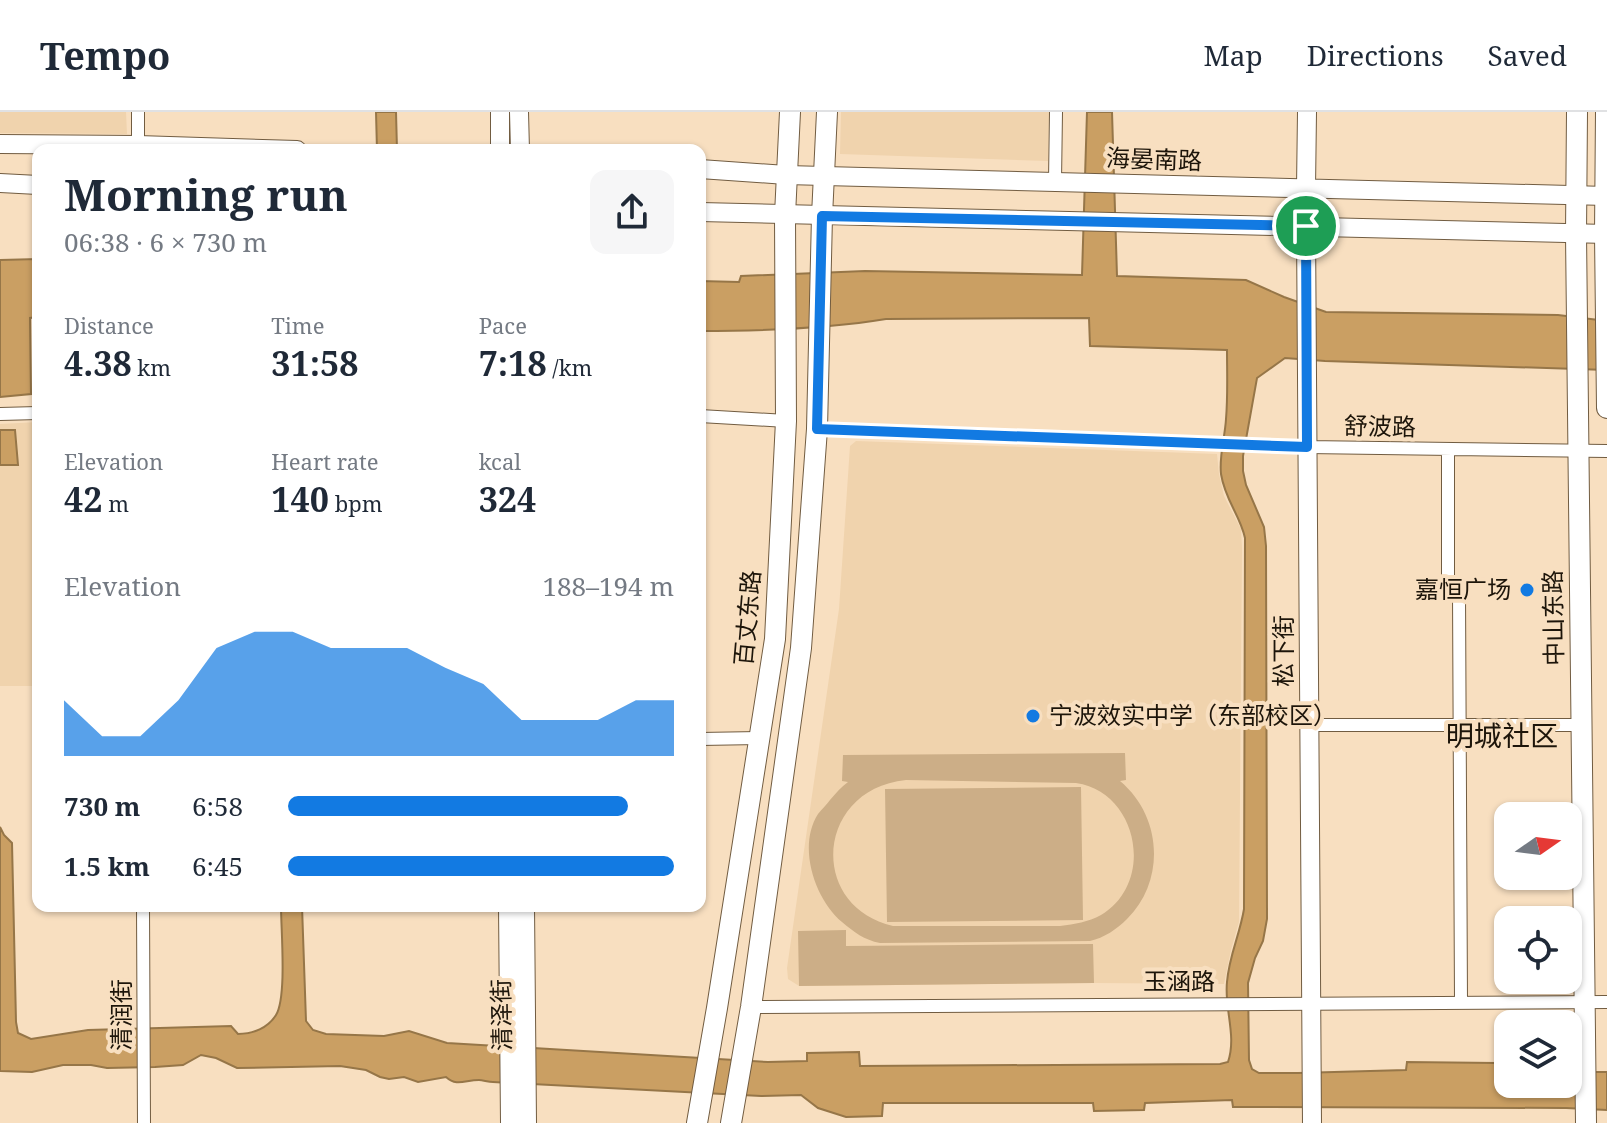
<!DOCTYPE html>
<meta charset="utf-8">
<style>
:root{--surface:#fff;--page:#f6f6f7;--text:#1f2937;--muted:#747a83;--line:#e0e1e3;--accent:#127ae2}
body{margin:0;font-family:"Noto Serif","Noto Sans SC",serif;background:var(--page);color:var(--text);height:100vh;display:flex;flex-direction:column;font-size:30px;white-space:nowrap}
*{box-sizing:border-box;margin:0}
p{font-size:26px;color:var(--muted)}
.icon{flex:none;width:44px;height:44px;fill:none;stroke:currentColor;stroke-width:2;stroke-linecap:round;stroke-linejoin:round}
.map{position:relative;flex:1;overflow:hidden}
.side{position:absolute;left:32px;top:32px;width:674px;height:768px;display:flex;flex-direction:column;background:var(--surface);border-radius:16px;box-shadow:0 2px 6px #0004}
.side>*{flex:none}
.needle{width:52px;rotate:76deg}
.tools{position:absolute;left:1494px;top:690px;display:grid;gap:16px}
.tools a{display:grid;place-items:center;width:88px;height:88px;border-radius:16px;background:var(--surface);box-shadow:0 2px 6px #0004;font-size:40px}
.pin{position:absolute;display:grid;place-items:center;width:68px;height:68px;color:#fff;margin:-34px;border:4px solid #fff;border-radius:50%;box-shadow:0 2px 8px #0007}
.round{display:grid;place-items:center;flex:none;width:84px;height:84px;border-radius:16px;background:var(--page)}
.headline{display:flex;align-items:center;justify-content:space-between;height:136px;padding:0 32px}
h1{font-size:44px;font-weight:700;line-height:60px}
.figures{display:grid;grid-template-columns:repeat(3,1fr);gap:12px;height:136px;padding:8px 32px}
.figures div{display:grid;align-content:center}
.figures b{font-size:34px;font-weight:700}
.figures small{font-size:22px;font-weight:400}
.figures p{font-size:22px}
.chart{height:224px;padding:16px 32px}
.chart p{display:flex;justify-content:space-between}
.chart svg{width:100%;height:144px;margin-top:8px;fill:var(--accent);opacity:.7}
ul{padding:0 32px;list-style:none;font-size:26px}
li{display:grid;grid-template-columns:128px 96px 1fr;align-items:center;height:60px}
li i{height:20px;border-radius:10px;background:var(--accent)}
header{display:flex;align-items:center;gap:48px;box-sizing:border-box;height:112px;padding:0 40px;background:var(--surface);border-bottom:2px solid var(--line)}
header strong{font-size:38px}
nav{display:flex;gap:44px;margin-inline-start:auto;font-size:28px}
.map>svg:first-child{display:block}
.built{fill:#f0d3ad}
.green{fill:#ccae87;fill-rule:evenodd}
.water{fill:#ca9f63;stroke:#967648;stroke-width:2}
.lines{fill:none;stroke-linecap:round;stroke-linejoin:round}
.street-casing{stroke:#715c41;stroke-width:14}
.secondary-casing{stroke:#715c41;stroke-width:20}
.primary-casing{stroke:#715c41;stroke-width:22}
.street{stroke:#fff;stroke-width:12}
.secondary{stroke:#fff;stroke-width:18}
.primary{stroke:#fff;stroke-width:20}
.route-casing{stroke:#fff;stroke-width:16}
.route{stroke:#127ae2;stroke-width:10}
.poi-dot{fill:#127ae2;stroke:#f8dfc0;stroke-width:3}
.labels{text-anchor:middle;stroke-width:8;stroke-linejoin:round;paint-order:stroke}
.street-label{font-size:24px;fill:#1d150a;stroke:#f8dfc0}
.poi-label{font-size:24px;fill:#1d150a;stroke:#f8dfc0;text-anchor:end}
.quarter-label{font-size:28px;fill:#1d150a;stroke:#f8dfc0}
</style>
<header>
<strong>Tempo</strong>
<nav><a>Map</a><a>Directions</a><a>Saved</a></nav>
</header>
<div class="map">
<svg width="1607" height="1011" viewBox="0 0 1607 1011">
<rect width="100%" height="100%" fill="#f8dfc0"/>
<!-- built -->
<path class="built" d="M0,0H126L127,22L0,21Z
M841,0H1049L1048,49L840,42Z
M38,310V574H0V312Z
M856,329L1217,342L1219,362L1224,384L1241,417L1242,436L1239,810L1231,838L1224,872L1094,871L799,874L788,867L787,856L839,497L850,334Z"/>
<!-- green -->
<path class="green" d="M1125,641L1126,668L1120,669C1162,704 1166,768 1127,807C1117,817 1104,826 1090,829L880,831C864,828 854,820 842,810C815,787 797,735 818,702C822,697 827,692 830,688C836,681 841,675 848,670L842,669L843,643ZM906,668L1076,671C1138,680 1156,770 1101,803C1088,810 1075,812 1060,814H893C807,794 816,677 906,668Z
M1081,675L1083,808L887,810L885,677Z
M846,818V834L1093,832L1094,871L799,874L798,819Z"/>
<!-- water -->
<path class="water" d="M376,0H396L397,38H377Z
M1087,0H1112L1117,164L1246,168L1284,185L1326,200L1558,203L1607,209V258L1325,249L1285,246L1257,266L1243,344V359L1246,373L1264,415L1266,434L1267,807L1263,829L1255,846L1248,871L1249,948L1252,957L1259,961H1298L1406,958L1407,950L1496,951L1498,957L1508,958V972H1568V960H1607V998L1566,996L1233,995L1232,988L1145,991L1144,998L1094,999L1093,991H883L882,1004L846,1005L818,996L801,983L761,984L493,970C488,970 483,968 479,968C465,968 457,975 446,965L418,970L404,965L389,967L380,965L366,958L340,954L237,956L216,946L201,943L183,953L155,955L107,956L91,953H63L32,960L0,959V715L4,723L12,731L16,910L18,921L31,927L88,918L231,914L238,922C253,922 268,916 276,903C287,885 281,818 281,794H302L306,909L313,918L326,922L384,924L409,919L447,931L768,950L807,949V941L859,940L860,954L1220,952L1228,950C1237,924 1224,896 1227,870C1229,844 1240,822 1244,797L1245,426C1240,403 1225,388 1221,362C1219,343 1225,325 1226,307C1228,284 1227,261 1227,238L1090,234L1089,206L886,207C825,217 762,219 700,219V169L739,170L741,164L865,159L1082,163Z
M38,147V205L30,206L31,282L0,285V148Z
M0,318H15L18,353H0Z"/>
<g class="lines">
<defs>
<path id="street" d="M138,0V37
M1055,69L1056,0
M0,302L38,301
M700,304L786,309
M817,317L1307,335L1607,339
M1448,338V466L1459,481L1461,889
M1308,613H1582
M700,627L759,626
M143,794L144,1011
M751,895L1607,890"/>
<path id="secondary" d="M500,0V38
M519,0L520,38
M0,32L138,33L297,38
M700,57L786,63L1607,84
M0,71L38,73
M1306,76L1307,0
M700,100L1607,122
M1306,114L1312,1011
M508,794L510,1011
M525,794L527,1011"/>
<path id="primary" d="M1577,0L1576,122L1586,1011
M1606,0L1605,122L1607,296
M697,1011L717,896L775,527L786,309L785,103L790,0
M731,1011L751,895L801,536L817,317L822,104L827,0"/>
</defs>
<!-- street casing -->
<use href="#street" class="street-casing"/>
<!-- secondary casing -->
<use href="#secondary" class="secondary-casing"/>
<!-- primary casing -->
<use href="#primary" class="primary-casing"/>
<!-- street -->
<use href="#street" class="street"/>
<!-- secondary -->
<use href="#secondary" class="secondary"/>
<!-- primary -->
<use href="#primary" class="primary"/>
</g>
<g class="lines">
<defs>
<path id="route" d="M822,104L1306,114L1307,335L817,317Z"/>
</defs>
<!-- route casing -->
<use href="#route" class="route-casing"/>
<!-- route -->
<use href="#route" class="route"/>
</g>
<!-- markers -->
<g class="poi-dot">
<circle cx="1527" cy="478" r="8"/>
<circle cx="1033" cy="604" r="8"/>
</g>
<g class="labels">
<!-- street labels -->
<g class="street-label">
<text transform="translate(1154 48) rotate(2)" y="8">海晏南路</text>
<text transform="translate(1380 315) rotate(1)" y="8">舒波路</text>
<text transform="translate(748 506) rotate(-85)" y="8">百丈东路</text>
<text transform="translate(1554 506) rotate(-91)" y="8">中山东路</text>
<text transform="translate(1284 539) rotate(-90)" y="8">松下街</text>
<text x="1179" y="878">玉涵路</text>
<text transform="translate(122 903) rotate(-90)" y="8">清润街</text>
<text transform="translate(502 903) rotate(-91)" y="8">清泽街</text>
</g>
<!-- poi labels -->
<g class="poi-label">
<text x="1511" y="486">嘉恒广场</text>
<text x="1049" y="612" text-anchor="start">宁波效实中学（东部校区）</text>
</g>
<!-- quarter labels -->
<g class="quarter-label">
<text x="1502" y="634">明城社区</text>
</g>
</g>
</svg>
<div class="tools">
<a><svg class="needle" viewBox="-14 -14 28 28"><path d="M0-13l5 13h-10z" fill="#e53935"/><path d="M0 13l5-13h-10z" fill="#747a83"/></svg></a>
<a><svg class="icon" aria-label="locate" viewBox="0 0 24 24"><circle cx="12" cy="12" r="6"/><path d="M12 2v4M12 18v4M2 12h4M18 12h4"/></svg></a>
<a><svg class="icon" aria-label="layers" viewBox="0 0 24 24"><path d="M12 4l9 5-9 5-9-5zM3 14l9 5 9-5"/></svg></a>
</div>
<div class="pin" style="left:1306px;top:114px;background:#1e9e55"><svg class="icon" aria-label="arrive" viewBox="0 0 24 24"><path d="M6 21V4h12l-3 4 3 4H6"/></svg></div>
<section class="side">
<div class="headline"><div><h1>Morning run</h1><p>06:38 · 6 × 730 m</p></div><a class="round"><svg class="icon" aria-label="share" viewBox="0 0 24 24"><path d="M12 15V3M7 8l5-5 5 5M5 13v7h14v-7"/></svg></a></div>
<div class="figures">
<div><p>Distance</p><b>4.38<small> km</small></b></div>
<div><p>Time</p><b>31:58</b></div>
<div><p>Pace</p><b>7:18<small> /km</small></b></div>
</div>
<div class="figures">
<div><p>Elevation</p><b>42<small> m</small></b></div>
<div><p>Heart rate</p><b>140<small> bpm</small></b></div>
<div><p>kcal</p><b>324</b></div>
</div>
<div class="chart"><p><span>Elevation</span>188–194 m</p>
<svg viewBox="0 0 160 44" preserveAspectRatio="none"><path d="M0 44V27L10 38L20 38L30 27L40 11L50 6L60 6L70 11L80 11L90 11L100 17L110 22L120 33L130 33L140 33L150 27L160 27V44z"/></svg>
</div>
<ul>
<li><b>730 m</b>6:58<i style="width:88%"></i></li>
<li><b>1.5 km</b>6:45<i style="width:100%"></i></li>
</ul>
</section>
</div>
